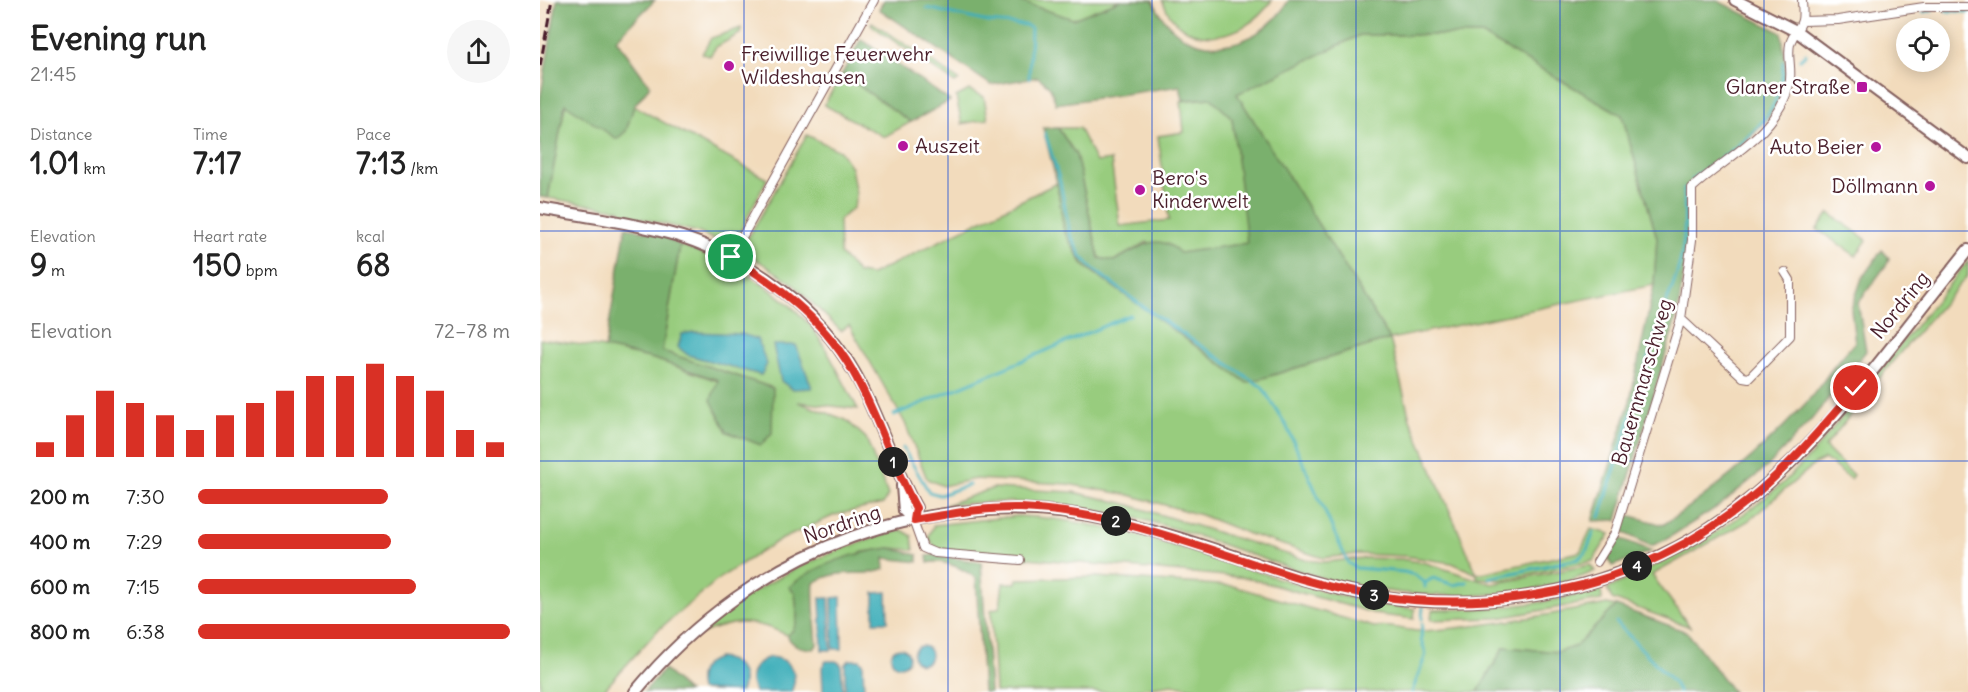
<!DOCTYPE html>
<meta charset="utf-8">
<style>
:root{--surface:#fff;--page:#f6f6f6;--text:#222;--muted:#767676;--accent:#d93025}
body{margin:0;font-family:Delius,sans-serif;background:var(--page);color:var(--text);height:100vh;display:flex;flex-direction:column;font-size:22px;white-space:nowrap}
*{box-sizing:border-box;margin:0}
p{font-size:20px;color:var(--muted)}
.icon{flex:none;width:33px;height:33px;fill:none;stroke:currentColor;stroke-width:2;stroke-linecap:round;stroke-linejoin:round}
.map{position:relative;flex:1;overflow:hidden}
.sheet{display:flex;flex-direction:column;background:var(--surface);width:540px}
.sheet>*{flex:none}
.buttons{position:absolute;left:1356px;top:18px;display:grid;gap:12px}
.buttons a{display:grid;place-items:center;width:54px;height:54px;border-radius:50%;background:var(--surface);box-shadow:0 3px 15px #0003;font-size:30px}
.pin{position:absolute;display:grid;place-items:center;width:51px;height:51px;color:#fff;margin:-26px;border:3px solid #fff;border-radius:50%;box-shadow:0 2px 6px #0007}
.km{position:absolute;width:30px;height:30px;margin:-15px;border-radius:50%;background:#222;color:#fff;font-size:16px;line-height:30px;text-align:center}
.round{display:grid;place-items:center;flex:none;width:63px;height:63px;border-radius:32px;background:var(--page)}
.summary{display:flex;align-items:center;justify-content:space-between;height:102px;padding:0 30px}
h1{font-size:33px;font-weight:700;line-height:45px}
.figures{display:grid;grid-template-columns:repeat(3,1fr);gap:9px;height:102px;padding:6px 30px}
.figures div{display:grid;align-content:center}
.figures b{font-size:30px;font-weight:700}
.figures small{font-size:16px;font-weight:400}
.figures p{font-size:16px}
.chart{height:168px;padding:12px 30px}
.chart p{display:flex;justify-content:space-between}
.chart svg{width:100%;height:108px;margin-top:6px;stroke:var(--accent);stroke-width:6}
ul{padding:0 30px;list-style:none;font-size:20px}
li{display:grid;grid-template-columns:96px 72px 1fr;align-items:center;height:45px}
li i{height:15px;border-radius:8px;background:var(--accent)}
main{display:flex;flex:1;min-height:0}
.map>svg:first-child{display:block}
.green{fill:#98cc7e;stroke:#717654;stroke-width:1.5}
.forest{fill:#7ab06d;stroke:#62684c;stroke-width:1.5}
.water{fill:#3eaeb9;stroke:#446672;stroke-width:1.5}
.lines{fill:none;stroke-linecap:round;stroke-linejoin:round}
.stream{stroke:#3eaeb9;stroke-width:3}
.street-casing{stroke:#85615e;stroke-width:10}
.secondary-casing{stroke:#85615e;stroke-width:14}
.street{stroke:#fff;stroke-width:8}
.secondary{stroke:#fff;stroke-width:10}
.rail{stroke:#4a1f2b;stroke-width:3;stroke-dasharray:9 4.5;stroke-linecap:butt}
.route-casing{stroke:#fff;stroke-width:12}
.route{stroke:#d93025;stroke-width:8}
.grid{fill:none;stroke:#1d4ed8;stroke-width:1.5;stroke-opacity:0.55}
.poi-dot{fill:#b5179e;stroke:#fff;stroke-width:2}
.labels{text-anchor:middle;stroke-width:5;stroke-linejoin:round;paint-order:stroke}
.poi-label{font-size:20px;fill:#4a1f2b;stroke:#fff;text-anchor:start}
.street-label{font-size:20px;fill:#4a1f2b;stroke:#fff}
</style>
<main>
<section class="sheet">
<div class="summary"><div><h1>Evening run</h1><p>21:45</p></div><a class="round"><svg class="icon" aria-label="share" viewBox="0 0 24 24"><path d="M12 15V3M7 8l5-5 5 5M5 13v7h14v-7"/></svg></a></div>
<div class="figures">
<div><p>Distance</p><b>1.01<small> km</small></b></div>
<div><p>Time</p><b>7:17</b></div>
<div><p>Pace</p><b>7:13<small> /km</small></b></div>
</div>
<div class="figures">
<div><p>Elevation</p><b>9<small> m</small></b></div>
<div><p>Heart rate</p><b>150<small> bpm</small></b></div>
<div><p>kcal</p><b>68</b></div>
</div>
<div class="chart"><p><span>Elevation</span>72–78 m</p>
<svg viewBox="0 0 160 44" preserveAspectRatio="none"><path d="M5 44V38M15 44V27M25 44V17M35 44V22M45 44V27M55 44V33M65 44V27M75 44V22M85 44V17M95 44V11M105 44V11M115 44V6M125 44V11M135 44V17M145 44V33M155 44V38"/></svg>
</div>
<ul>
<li><b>200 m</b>7:30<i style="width:61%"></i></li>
<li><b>400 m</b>7:29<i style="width:62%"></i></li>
<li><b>600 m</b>7:15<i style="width:70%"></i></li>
<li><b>800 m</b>6:38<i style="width:100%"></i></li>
</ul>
</section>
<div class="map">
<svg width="1428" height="692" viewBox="0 0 1428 692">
<rect width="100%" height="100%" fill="#fff"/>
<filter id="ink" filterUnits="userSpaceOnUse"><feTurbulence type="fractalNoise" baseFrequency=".0167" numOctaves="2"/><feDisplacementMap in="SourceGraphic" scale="12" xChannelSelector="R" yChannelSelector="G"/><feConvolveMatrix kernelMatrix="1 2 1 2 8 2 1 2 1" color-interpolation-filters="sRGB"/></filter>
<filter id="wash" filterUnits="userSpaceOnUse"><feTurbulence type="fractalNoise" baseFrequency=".008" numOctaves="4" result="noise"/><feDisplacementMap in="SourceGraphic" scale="24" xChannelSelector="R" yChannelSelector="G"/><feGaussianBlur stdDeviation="1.35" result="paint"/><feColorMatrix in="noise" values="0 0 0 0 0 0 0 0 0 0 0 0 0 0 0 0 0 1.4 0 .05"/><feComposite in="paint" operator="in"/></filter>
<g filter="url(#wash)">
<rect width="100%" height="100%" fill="#f2dbbc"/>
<!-- green -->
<path class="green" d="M475,0H581L533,19Z
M622,0H732C705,42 642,53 622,0Z
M332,22L419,80L415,83L331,25Z
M201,28V33L176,47L170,56L162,54L171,38Z
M820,35H942L1082,115L1117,238L1114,285L850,339L870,419L937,574L1040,552L1051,529L1070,534L1053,561L962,580L937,578V574L912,563L865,556L818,554L783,558L709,534L661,515L589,495L527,484L435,479L403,486L387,479L365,423L309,325L301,331L252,283L204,251V245L267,135L300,151L311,167L316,195L314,207L299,220L300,254L318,273L331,275L517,183L524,231L543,265L707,383L850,339L696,94Z
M302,74L371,122L344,137L284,105Z
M429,90L444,97L448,119L422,124L416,97Z
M671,98L692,118L708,244L640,253L607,242L574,261L559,258L536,155L518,128H539L556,162L571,160L580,226L629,220L618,136L644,132L641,101Z
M25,104L86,126L94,106L227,179L194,243L188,245L157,232L83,214L81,210L8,198Z
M1289,213L1327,240L1316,256L1277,229Z
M140,245C189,263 233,284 269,324C285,342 305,386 318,409L258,402L306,420L326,438L348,495L343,504L295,515L236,542L181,577L117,631L62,692H0V339L65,348L114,359L178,381L233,388L122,351Z
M1428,261V275L1353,361L1285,447L1313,475L1310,479L1285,459L1275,464L1208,521L1112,575L1150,627L1072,599L1067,589L1157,545L1211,509L1243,483L1272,454Z
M454,488L533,492L583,503L766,560L784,562L823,558L861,559L886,563L952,584L1050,565L1055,571C1023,586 988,591 954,594C890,599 827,592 766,573C703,554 641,526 576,514C519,502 463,499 405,505Z
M478,516C616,522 739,594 875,609L874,619L840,615L708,578L397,550L388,537L394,525Z
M362,530L372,536L374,550L350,548L323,552L255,593C256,606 262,627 247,635C211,618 194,620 158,635C215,581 287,550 362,530Z
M557,577L693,586L834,627C852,624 867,632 884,631C946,626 1006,615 1067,604L1076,606L1036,646L1018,652L964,647L938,692H670L632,684L580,692H455L451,610L460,607L463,583H476L477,579Z
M1061,589L1062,600L959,618L891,620L892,610C949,610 1006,605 1061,589Z"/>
<!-- forest -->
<path class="forest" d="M17,0H115L76,39L110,86L94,106L86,131L77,139L25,104L8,198L0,197V100Z
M344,0H475L533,19L581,0H613C641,66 717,55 749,0H1176L1242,33C1243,49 1248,69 1245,84C1238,126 1176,164 1145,189L1149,242L1137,315L1077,520L1053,521L1090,401L1114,285L1117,238L1082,115L942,35H820L697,94L850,339L707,383L544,265L524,231L517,183L503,128H518L536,155L559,258L574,261C598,250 616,229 640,253L707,243L692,118L671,98L643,100L640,86L516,104L510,87L498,77L451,85L339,9Z
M321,39L410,101L371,122L302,74Z
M86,227L119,234L140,245L122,351L233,388L232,433L221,445L187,432L171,400L178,380L114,359L65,348Z
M1342,250L1349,258L1347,264L1318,303L1326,351L1272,419L1228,466L1179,506L1125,540L1111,546L1082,532L1088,515L1123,525C1176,490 1223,450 1266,403C1283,384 1296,360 1315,343L1311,309L1322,278Z
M1079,538L1112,551L1072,566L1066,554Z
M350,548L378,555V562L344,558L345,569C320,579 303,566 274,583C272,596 276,628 277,645L274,649C262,648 252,647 247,635C262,627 256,606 255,593L249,587C276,564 316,552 350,548Z
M393,555L441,562L450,692H443L436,578C423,569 404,559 388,563L387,556Z
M1076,606L1147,632L1193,692H938L964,647L1018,652L1036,646Z
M124,669L148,692H104Z"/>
<!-- water -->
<path class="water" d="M154,332L202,334L217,339L227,364L221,375L148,355L138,347L142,334Z
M233,345H256L272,388L252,389L241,381Z
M347,592L348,622H334V593Z
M301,597L302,649H293L292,598Z
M280,598H289L291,650H282Z
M373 655a9 9 0 1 1 18 0a9 9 0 1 1-18 0Z
M351 657a9 9 0 1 1 18 0a9 9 0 1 1-18 0Z
M230,657C250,658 260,674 251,692H215C205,676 214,662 230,657Z
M178,658C198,659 208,674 201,692L160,690C156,674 162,663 178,658Z
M310,660H320L323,663L324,692H305V664Z
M286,661H296L301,664L303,692H283L282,667Z"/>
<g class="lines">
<!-- stream -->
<path class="stream" d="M387,8L448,22L485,25L491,28L489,79
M1406,11L1428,12
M1383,12L1392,11
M1260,59L1266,54
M505,133L520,182L530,234L541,256L552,268L606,309L722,387L746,425L808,563L816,568L864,572L875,575L885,583V587
M1152,179C1194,148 1245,121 1243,62
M1125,306C1145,259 1146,239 1144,188
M354,415L590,315
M363,448L389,492L400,495L429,485
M1060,517L1122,315
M949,578L1038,559L1046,552L1054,532
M885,583L893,578L914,585L927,582
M882,619L883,606
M1076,622L1134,683L1139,692
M872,692L886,654L881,640L882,624"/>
</g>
</g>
<g filter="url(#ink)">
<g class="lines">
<defs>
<path id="street" d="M1262,21L1298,20L1384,7H1428
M191,257L334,0
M1141,319L1203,377L1209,378L1250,336V280L1245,272
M373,520L383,548L395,553L480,560
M1057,562L1075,533L1141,319L1152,240V188C1186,157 1237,134 1249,85C1253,72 1247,57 1250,44C1252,36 1258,30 1261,23C1264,17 1262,7 1262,0"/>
<path id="secondary" d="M1195,0L1256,31L1428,158
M0,208C47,217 97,223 142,237C212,260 277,308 314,372C339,415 352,465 376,508L373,520
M362,486L364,511L373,520
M95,692C214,548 394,479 579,522C641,536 702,560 763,579C888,617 1022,608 1138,547C1258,484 1344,353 1428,250"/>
</defs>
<!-- street casing -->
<use href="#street" class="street-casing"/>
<!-- secondary casing -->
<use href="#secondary" class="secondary-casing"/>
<!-- street -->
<use href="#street" class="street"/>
<!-- secondary -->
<use href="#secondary" class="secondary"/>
<!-- rail -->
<path class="rail" d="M0,66L12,0"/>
</g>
</g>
<g class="lines" filter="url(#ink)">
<defs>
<path id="route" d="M191,257C242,288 289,325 317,379C340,421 353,467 376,508L374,520C409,514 445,507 481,508C581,512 671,552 765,580C910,622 1070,604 1193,512C1240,477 1278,433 1316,388"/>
</defs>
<!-- route casing -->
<use href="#route" class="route-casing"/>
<!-- route -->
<use href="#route" class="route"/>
</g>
<!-- grid -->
<path class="grid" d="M204,0V692M408,0V692M612,0V692M816,0V692M1020,0V692M1224,0V692M0,231H1428M0,461H1428"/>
<!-- markers -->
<g class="poi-dot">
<circle cx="189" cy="66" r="6"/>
<rect x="1316" y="81" width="12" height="12" rx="3"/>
<circle cx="363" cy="146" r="6"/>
<circle cx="1336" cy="147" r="6"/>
<circle cx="1390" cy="186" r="6"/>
<circle cx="600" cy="190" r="6"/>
</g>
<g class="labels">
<!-- poi labels -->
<g class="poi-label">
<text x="201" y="61">Freiwillige Feuerwehr<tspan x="201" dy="23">Wildeshausen</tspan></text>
<text x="1310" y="94" text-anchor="end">Glaner Straße</text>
<text x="375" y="153">Auszeit</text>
<text x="1324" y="154" text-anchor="end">Auto Beier</text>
<text x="612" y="185">Bero's<tspan x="612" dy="23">Kinderwelt</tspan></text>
<text x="1378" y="193" text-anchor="end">Döllmann</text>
</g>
<!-- street labels -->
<g class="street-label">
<text transform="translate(1360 305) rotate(-51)" y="7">Nordring</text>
<text transform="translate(1102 382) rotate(-74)" y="7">Bauernmarschweg</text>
<text transform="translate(302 524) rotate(-19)" y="7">Nordring</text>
</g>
</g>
</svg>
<div class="buttons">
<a><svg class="icon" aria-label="locate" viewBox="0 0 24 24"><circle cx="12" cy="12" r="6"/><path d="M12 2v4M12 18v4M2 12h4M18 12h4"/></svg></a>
</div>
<div class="pin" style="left:191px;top:257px;background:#1e9e55"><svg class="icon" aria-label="arrive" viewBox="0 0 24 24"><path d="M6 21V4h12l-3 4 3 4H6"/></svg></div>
<div class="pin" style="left:1316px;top:388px;background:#d93025"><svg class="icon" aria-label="check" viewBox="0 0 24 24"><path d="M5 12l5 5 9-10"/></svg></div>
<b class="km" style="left:353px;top:462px">1</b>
<b class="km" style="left:576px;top:521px">2</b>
<b class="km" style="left:834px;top:595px">3</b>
<b class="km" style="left:1097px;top:566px">4</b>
</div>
</main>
